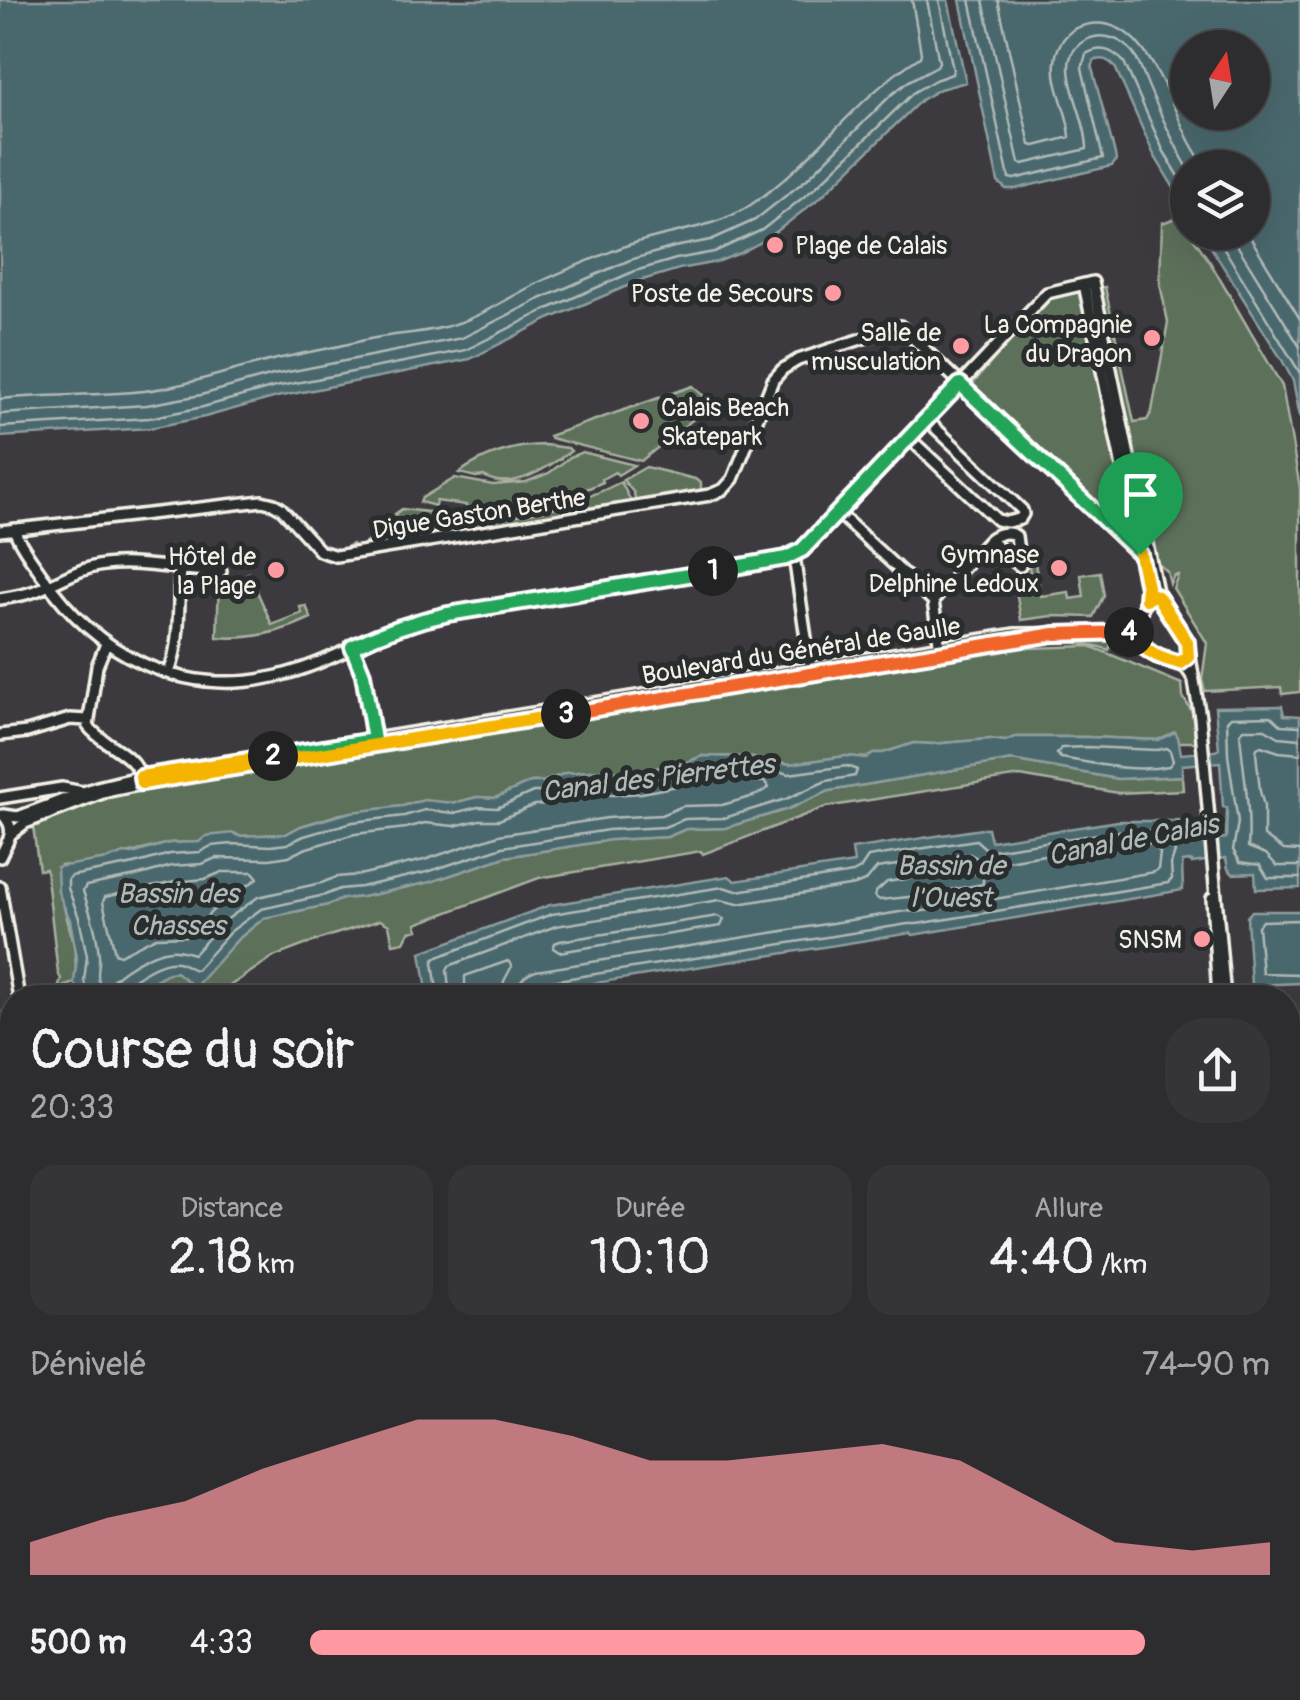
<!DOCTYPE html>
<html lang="fr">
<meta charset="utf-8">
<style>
:root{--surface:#2d2c2e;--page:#353436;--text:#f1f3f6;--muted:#a7a7aa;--line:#48484a;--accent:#ff9aa2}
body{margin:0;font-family:Pangolin,sans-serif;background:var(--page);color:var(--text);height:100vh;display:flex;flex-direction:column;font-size:38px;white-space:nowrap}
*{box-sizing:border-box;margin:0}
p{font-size:32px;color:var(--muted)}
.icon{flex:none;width:55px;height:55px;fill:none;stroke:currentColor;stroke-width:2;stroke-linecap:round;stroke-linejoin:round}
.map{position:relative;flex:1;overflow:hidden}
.details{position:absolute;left:0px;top:985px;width:1300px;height:715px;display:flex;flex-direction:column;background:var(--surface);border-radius:40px 40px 0 0;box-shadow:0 10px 40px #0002,0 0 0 2px var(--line)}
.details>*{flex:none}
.needle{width:65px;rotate:12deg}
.fabs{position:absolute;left:1170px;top:30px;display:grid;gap:20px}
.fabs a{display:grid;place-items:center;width:100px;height:100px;border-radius:50%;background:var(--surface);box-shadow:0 10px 40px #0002,0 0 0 2px var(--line);font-size:50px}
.pin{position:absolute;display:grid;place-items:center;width:85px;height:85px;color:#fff;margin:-102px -42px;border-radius:50% 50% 50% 0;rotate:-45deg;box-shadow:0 0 10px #0007}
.pin .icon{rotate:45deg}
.km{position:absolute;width:50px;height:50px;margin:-25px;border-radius:50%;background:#222;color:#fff;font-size:28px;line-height:50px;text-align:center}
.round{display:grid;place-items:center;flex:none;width:105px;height:105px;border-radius:40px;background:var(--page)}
.head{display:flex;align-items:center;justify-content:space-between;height:170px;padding:0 30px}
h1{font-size:55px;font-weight:600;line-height:75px}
.figures{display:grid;grid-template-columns:repeat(3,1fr);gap:15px;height:170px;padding:10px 30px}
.figures div{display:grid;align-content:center;border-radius:25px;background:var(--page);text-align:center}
.figures b{font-size:50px;font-weight:600}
.figures small{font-size:28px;font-weight:400}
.figures p{font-size:28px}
.chart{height:280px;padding:20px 30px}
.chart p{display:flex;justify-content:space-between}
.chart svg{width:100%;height:180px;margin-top:10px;fill:var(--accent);opacity:.7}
ul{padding:0 30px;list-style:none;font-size:32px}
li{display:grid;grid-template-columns:160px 120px 1fr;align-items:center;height:75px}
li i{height:25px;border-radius:12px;background:var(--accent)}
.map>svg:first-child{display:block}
.built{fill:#4c464c}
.green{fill:#5d705a;stroke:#a8b0a1;stroke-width:2.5}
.water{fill:#4a676d;stroke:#8e9e9e;stroke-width:2.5;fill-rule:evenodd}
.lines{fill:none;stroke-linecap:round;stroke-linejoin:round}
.shore{stroke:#b0bab7;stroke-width:2.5}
.canal{stroke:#4a676d;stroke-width:8}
.minor-casing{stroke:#f4f1e8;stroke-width:16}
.minor{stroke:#2a2d2e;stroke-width:9}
.split-1-casing{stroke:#fff;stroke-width:20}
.split-2-casing{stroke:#fff;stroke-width:20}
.split-3-casing{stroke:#fff;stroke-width:20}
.split-4-casing{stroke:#fff;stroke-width:20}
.split-5-casing{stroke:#fff;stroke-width:20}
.split-1{stroke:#22a559;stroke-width:12}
.split-2{stroke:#22a559;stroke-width:12}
.split-3{stroke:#f5b400;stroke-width:12}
.split-4{stroke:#f0652b;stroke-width:12}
.split-5{stroke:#f5b400;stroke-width:12}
.poi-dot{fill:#ff9aa2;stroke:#2a2d2e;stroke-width:4}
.labels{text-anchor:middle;stroke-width:10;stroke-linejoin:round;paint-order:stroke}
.poi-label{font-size:25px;fill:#f4f1e8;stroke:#2a2d2e;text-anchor:end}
.street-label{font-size:25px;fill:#f4f1e8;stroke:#2a2d2e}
.water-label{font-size:28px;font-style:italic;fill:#b0bab7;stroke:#2a2d2e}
</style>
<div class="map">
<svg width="1300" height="1700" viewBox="0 0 1300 1700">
<rect width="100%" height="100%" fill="#3c3a3e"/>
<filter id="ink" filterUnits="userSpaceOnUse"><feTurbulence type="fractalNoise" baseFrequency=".01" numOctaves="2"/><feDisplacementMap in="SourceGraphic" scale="20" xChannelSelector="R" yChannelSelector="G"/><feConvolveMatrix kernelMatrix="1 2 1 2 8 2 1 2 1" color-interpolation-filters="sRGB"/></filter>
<g filter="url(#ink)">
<!-- built -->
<path class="built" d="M178,1688H440V1700H178Z"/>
<!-- green -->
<path class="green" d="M1179,217L1210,262L1282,386L1300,488V692L1282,694L1281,687L1205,691L1202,680L1207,643L1173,588L1178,575H1174L1170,584L1167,572L971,386L1029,318L1049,298L1105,287L1134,422L1147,420L1152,411L1168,322L1160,284L1162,223Z
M693,386L710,402L711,405L641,461L550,438L549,436Z
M545,445L568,448L571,451C549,467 511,493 484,476L476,477L459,473C483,455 515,445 545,445Z
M582,452L634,465L618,475L615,472L602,479L603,482C559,502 514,512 466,510V505L436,501L435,506L420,502L422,498L455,478L493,485L526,482L549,473L570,457Z
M646,467L695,479L701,483V494L636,505L634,493L623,480Z
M621,482L632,503L630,506L540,520L538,518L535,521L445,536L443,533L444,525H451L452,515C512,523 567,509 621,482Z
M402,509L437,513L440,537L347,552L348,546L352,544L357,549L398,520L395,514Z
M1033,552L1041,596L1069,592L1070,599L1084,597L1081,575L1100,572L1104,595L1093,617L1052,616L1021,620L1014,579L1030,572L1027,553Z
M249,573L272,625L302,613L300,607L306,606L311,618C282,632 249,640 217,637L219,582L237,581L238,585L248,584L247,574Z
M1068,637H1113L1109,650C1084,640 1056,641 1029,645V648L1090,646L1182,684L1183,697L1192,712L1196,742H1179L1175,732L1158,740L1087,737H1016L1005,741L990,739L932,744L914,743L883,753H875L866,758L846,756L790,764L746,757L702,756L688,762L640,771L612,772L605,770L566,773L543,782H531L495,798L477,797L454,803L415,802L403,806L341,814L301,826L286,834L239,836L234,833L199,842L169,843L108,859L69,866L61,865C61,876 60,888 62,899C69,930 80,950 74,983L60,988L59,985L61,979L58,973L46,869L39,870L33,826L126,790Z
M1012,760L1118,779L1182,776L1183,790L1118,793L1020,776L826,807L703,854L701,851L539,878L416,924L418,930L409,932L404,942L393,944L389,925L380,920L326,937L273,957L213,997H172L169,992L140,997L123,998L168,973L176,972L195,986L237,940L264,918L328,905L342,899L362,897L430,882L505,857L610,840L667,837L686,829L725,828L788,809L829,791Z
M0,1010L12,1072V1148L0,1152V1138L8,1129L6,1107L0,1109Z
M12,1489V1688H101L102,1700H0V1490Z
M1300,1592V1682L1288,1678V1593Z
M601,1688H669V1700H555Z"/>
<!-- water -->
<path class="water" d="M0,0H948L966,82L940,89L921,100L822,196L767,239L740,253L717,262L679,269L639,281L549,319L470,359L277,397L205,417L150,428L0,437Z
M960,0H1300V417L1293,381L1282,360L1202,233L1252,232V168H1188L1187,210L1154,155L1115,67C1108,60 1103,57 1094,61L1092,68L1115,154L1116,161L1112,166L1015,189H1006L998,182ZM1188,48H1252V112H1188Z
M1282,706L1284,715L1300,716V888L1256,889L1255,873L1233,874L1228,869L1226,858L1192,863V861L1182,862L1183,890L913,935L911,933L508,997H428L421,952L550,905L729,876L735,881L854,863L852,849L988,828L991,841L1118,821H1179L1180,843L1226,838L1227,808L1223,807L1220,762L1182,765V776L1118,779L1012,760L829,791L788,809L725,828L686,829L667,837L610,840L505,857L430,882L362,897L342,899L328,905L264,918L237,940L195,987L176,972L168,973L123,997H81L74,983L77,958L70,920L58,892L57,867L108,859L124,853L132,854L169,843L199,842L206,836L234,833L239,836L286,834L301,826L351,812L403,806L424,800L454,803L477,797L495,798L531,782H543L566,773L605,770L612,772L640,771L688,762L702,756L746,757L790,764L846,756L866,758L875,753H883L914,743L932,744L990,739L1005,741L1016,737H1087L1158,740L1175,732L1178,737L1181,754L1215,751L1219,749L1215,707Z
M1252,911H1300V983L1251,985L1247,917Z
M866,1688H943L965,1700H869Z"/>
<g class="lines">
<!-- shore -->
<path class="shore" d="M970,0L1009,178L1014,179L1103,158L1082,68L1086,54C1101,45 1112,50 1124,62L1163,150L1188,191
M983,0L1019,163L1023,164L1087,149C1087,122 1068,90 1069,65C1070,54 1076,45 1086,40C1103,31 1123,39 1134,54C1141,65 1145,79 1150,90C1162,117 1173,143 1188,168
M998,0L1030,145L1035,146L1070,137C1069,112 1052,87 1055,62C1056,49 1063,37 1074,29C1140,0 1166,94 1186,134C1191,146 1199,157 1205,168
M1214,232L1300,373
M1229,232L1300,347
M1247,232L1300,319
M0,399C48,394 96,396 144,391C187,386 227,371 269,361C301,353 334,348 365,340C395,333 427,334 455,324C481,316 505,300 530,287C559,272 590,260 620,248C662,231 710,231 749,206C813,164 855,97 920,57L921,53L912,0
M0,414L147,405L201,395L273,375L462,338L540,299L630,260L674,247L711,240L755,220L807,179L891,95L909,81L937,66L939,62L927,0
M0,427L149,418L203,407L275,387L466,350L545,310L635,271L676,259L714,252L762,230L815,188L914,92L935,80L952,74L953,70L939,0
M1300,726L1281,725L1271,716L1231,717L1227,721L1228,755L1238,822L1233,850L1240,862L1260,865L1268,878H1300
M1300,739L1279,737L1265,729H1244L1240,733C1243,772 1251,809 1248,847L1266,854L1277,866H1300
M1087,747L1157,750L1166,748L1170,751L1173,761L1169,766C1132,773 1098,764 1061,758L1057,754L1061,748Z
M1300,754L1279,752L1261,746L1257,748L1256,752L1260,791L1264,806V836L1284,850L1300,851
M717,778L765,782L769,788L754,796L722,805L683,806L661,815L607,818L499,835L424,860L359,875L337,877L321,883L258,897L222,923L194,954C186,952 178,949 170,950C150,952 118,972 106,987H101C95,976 100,967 99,955C97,933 90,912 83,891L86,886L136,876L172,866L202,864L216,858L270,859L289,856L307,848L355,834L406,828L425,823L454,826L480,820H499L535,805L548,804L570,795L601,793L612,795L642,793Z
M966,869L983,877V884L918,896L880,900L875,897L876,892L887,882Z
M222,872H253L258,878L212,911L190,936L156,937L120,955L115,953L103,902L105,897L175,882L205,879Z
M718,916L724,919L721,926L559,952L553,948L555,943L560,941Z
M1300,920L1262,921L1258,926L1262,973L1300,974
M89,998L84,981L87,956L79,918L68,888V879L71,876L134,864L170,854L200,852L211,846L232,844L270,846L287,844L304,836L353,822L404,816L425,810L454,813L478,807L497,808L533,792H545L568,783L603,780L612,782L641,781L717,765L772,770L789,774L847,766L857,770L855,776L826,781L786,799L724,818L685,819L664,827L608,830L503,847L427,872L361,887L340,889L325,895L261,909L230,932L196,970C190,969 186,965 181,963C163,957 139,976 125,985L120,991L119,998
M438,998L433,962L435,958L552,914L723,887L737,891L853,873L860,869L868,857L976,840L985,848L992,850L1119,831H1164L1168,834L1170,845L1175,852L1171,864L1172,879L1168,883L917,924H908L539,983L531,988L529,998
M450,998L447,970L449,966L556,926L720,900L738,904L855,885L867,880L877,868L970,854L983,861L995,863L1119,843L1154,844L1160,853L1158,869L1154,872L918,912L906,911L536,971C523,975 516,984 516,998
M465,998V976L508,961L512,966L504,981L501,998"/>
<!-- canal -->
<path class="canal" d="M0,1061L12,1053"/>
<defs>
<path id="minor" d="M1084,284L1147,587L1146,599L1133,633C1138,642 1147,652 1157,657C1173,665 1181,657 1192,677
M909,438L997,520L1007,522L1020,519L1023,514L1022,510L927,420
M838,513L933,601L940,649
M14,529C20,546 32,560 42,575C95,654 181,699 278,676C332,663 379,630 434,617L794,556L811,542L1047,293L1093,282L1157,592L1185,639L1189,651L1200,717L1225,998
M0,531L262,501L274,504L281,508L320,551L336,556L710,495L724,489L733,479L773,380L783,369L798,360L900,326L1140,554
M794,556L811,672
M0,599C13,597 26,595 38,590C60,581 79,568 104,565C143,560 182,572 221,571
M933,601L989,540C996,534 1008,530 1016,536L1020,566L989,540
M106,644L97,666L88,726C103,746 136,753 141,779
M352,647L363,674L374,743
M169,673C181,641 178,604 180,570
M785,679L1036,637
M0,735L27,732L70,719L88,720
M0,798L62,788L83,792
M3,815L18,817L97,787L130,779L1015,634L1133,633
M11,834L25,823L105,792L158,781
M0,857C7,841 18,831 3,815
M0,887L19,998
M1212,898L1218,998
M1288,1028L1300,1027
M1288,1034H1300
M1288,1167L1300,1166
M1288,1265L1300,1267
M1288,1471L1300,1470
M1288,1583L1300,1582
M106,1688L107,1700
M995,1688L1009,1700
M1248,1688L1249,1700
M1260,1688L1261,1700
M1286,1688L1300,1692
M1053,1700L1056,1688
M1120,1700L1136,1691L1176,1688"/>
</defs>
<!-- minor casing -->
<use href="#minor" class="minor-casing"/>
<!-- minor -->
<use href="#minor" class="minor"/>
</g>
</g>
<g class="lines" filter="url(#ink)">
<defs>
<path id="split-1" d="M713,571L786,558L802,550L960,384L1140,554"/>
<path id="split-2" d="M273,756L374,740L363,674L352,647C383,632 414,621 448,614L713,571"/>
<path id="split-3" d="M273,756L141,777L142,783L566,714"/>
<path id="split-4" d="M566,714L1054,634L1129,632"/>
<path id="split-5" d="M1129,632H1133C1143,652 1160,658 1180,663L1188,657L1187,642L1158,597L1153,595L1146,599L1147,587L1140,554"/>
</defs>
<!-- split-1 casing -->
<use href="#split-1" class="split-1-casing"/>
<!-- split-2 casing -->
<use href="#split-2" class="split-2-casing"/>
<!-- split-3 casing -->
<use href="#split-3" class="split-3-casing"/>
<!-- split-4 casing -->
<use href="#split-4" class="split-4-casing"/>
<!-- split-5 casing -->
<use href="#split-5" class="split-5-casing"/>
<!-- split-1 -->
<use href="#split-1" class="split-1"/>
<!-- split-2 -->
<use href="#split-2" class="split-2"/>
<!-- split-3 -->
<use href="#split-3" class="split-3"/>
<!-- split-4 -->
<use href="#split-4" class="split-4"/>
<!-- split-5 -->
<use href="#split-5" class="split-5"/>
</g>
<!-- markers -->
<g class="poi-dot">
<circle cx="775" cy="245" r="10"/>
<circle cx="833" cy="293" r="10"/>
<circle cx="1152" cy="338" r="10"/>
<circle cx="961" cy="346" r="10"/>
<circle cx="641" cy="421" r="10"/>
<circle cx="1059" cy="568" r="10"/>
<circle cx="276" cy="570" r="10"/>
<circle cx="1202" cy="939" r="10"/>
</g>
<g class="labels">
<!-- poi labels -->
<g class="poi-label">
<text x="795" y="254" text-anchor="start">Plage de Calais</text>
<text x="813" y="302">Poste de Secours</text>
<text x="1132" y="333">La Compagnie<tspan x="1132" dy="29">du Dragon</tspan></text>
<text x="941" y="341">Salle de<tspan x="941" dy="29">musculation</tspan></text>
<text x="661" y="416" text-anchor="start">Calais Beach<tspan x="661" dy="29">Skatepark</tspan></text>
<text x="1039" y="563">Gymnase<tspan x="1039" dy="29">Delphine Ledoux</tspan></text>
<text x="256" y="565">Hôtel de<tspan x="256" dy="29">la Plage</tspan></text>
<text x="1182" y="948">SNSM</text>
</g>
<!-- street labels -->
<g class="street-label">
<text transform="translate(479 513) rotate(-9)" y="9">Digue Gaston Berthe</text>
<text transform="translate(801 650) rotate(-9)" y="9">Boulevard du Général de Gaulle</text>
</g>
<!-- water labels -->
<g class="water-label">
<text transform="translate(658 777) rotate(-7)" y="10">Canal des Pierrettes</text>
<text transform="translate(1133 839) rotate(-11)" y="10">Canal de Calais</text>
<text x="951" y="875">Bassin de<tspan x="951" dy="32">l'Ouest</tspan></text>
<text x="178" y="903">Bassin des<tspan x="178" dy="32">Chasses</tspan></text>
</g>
</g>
</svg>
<div class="fabs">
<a><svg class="needle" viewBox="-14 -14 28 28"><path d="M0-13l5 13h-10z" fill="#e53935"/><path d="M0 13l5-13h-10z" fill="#a7a7aa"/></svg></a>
<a><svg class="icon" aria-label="layers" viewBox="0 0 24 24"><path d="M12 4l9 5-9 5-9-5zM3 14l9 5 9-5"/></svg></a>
</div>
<div class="pin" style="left:1140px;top:554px;background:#1e9e55"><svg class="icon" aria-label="arrive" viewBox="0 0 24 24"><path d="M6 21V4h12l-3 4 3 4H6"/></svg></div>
<b class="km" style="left:713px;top:571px">1</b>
<b class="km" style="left:273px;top:756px">2</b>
<b class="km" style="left:566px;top:714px">3</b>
<b class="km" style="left:1129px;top:632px">4</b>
<section class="details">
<div class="head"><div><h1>Course du soir</h1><p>20:33</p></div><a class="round"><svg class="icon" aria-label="share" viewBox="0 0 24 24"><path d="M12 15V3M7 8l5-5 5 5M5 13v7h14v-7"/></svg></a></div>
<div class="figures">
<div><p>Distance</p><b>2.18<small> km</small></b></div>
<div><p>Durée</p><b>10:10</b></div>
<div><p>Allure</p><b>4:40<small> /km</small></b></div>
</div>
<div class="chart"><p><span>Dénivelé</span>74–90 m</p>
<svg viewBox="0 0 160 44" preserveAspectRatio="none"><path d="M0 44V36L10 30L20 26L30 18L40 12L50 6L60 6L70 10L80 16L90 16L100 14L110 12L120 16L130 26L140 36L150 38L160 36V44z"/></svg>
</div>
<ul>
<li><b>500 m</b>4:33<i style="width:87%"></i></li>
</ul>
</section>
</div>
